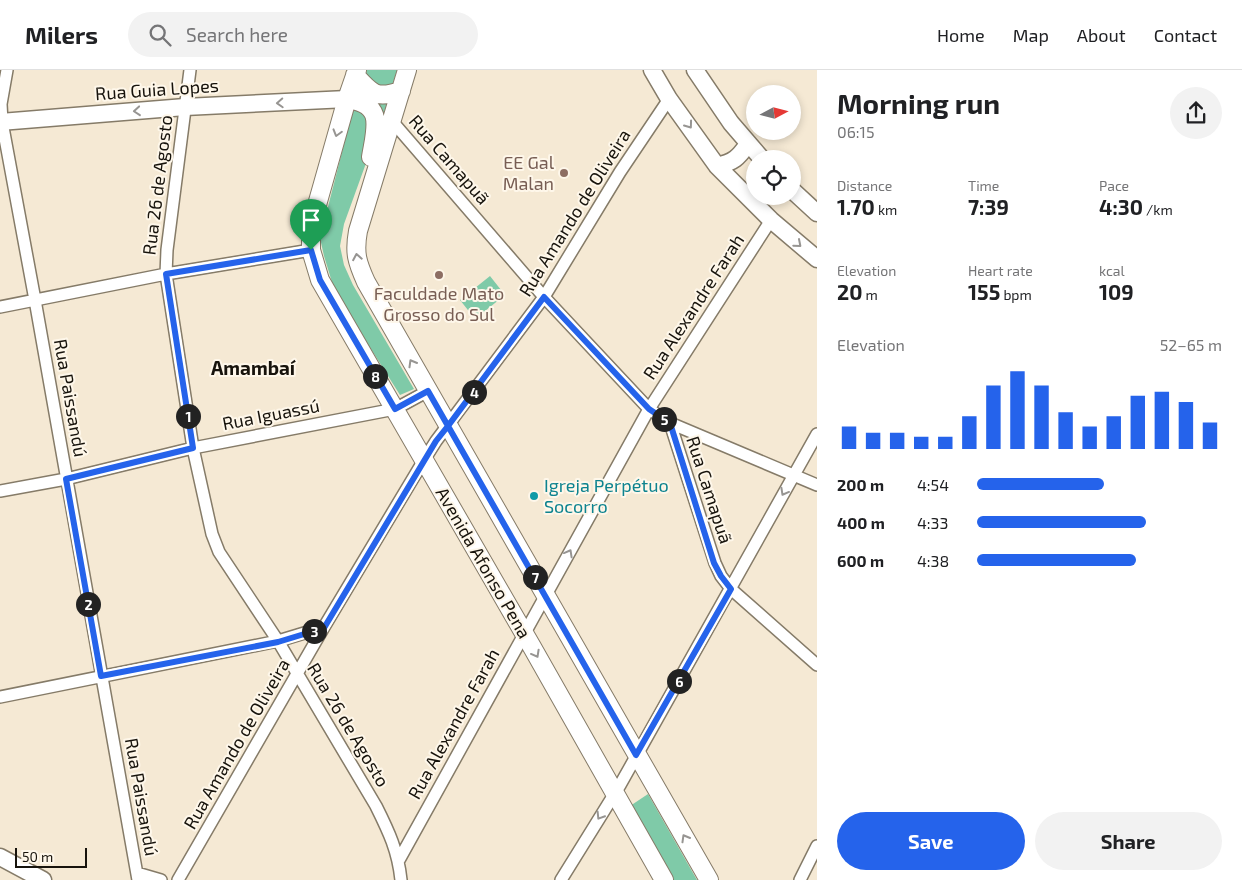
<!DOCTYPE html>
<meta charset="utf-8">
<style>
:root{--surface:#fff;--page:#f2f2f2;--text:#202124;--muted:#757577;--line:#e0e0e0;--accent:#2563eb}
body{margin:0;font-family:"Exo 2",sans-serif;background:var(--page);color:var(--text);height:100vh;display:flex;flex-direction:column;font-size:19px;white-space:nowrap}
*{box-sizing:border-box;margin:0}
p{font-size:16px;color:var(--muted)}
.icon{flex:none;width:28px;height:28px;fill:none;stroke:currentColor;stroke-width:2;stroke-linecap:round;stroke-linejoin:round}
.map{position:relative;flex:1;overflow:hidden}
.details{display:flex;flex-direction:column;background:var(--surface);width:425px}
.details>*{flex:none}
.needle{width:32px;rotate:83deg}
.buttons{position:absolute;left:746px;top:15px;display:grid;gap:10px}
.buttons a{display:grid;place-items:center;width:55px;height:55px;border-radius:50%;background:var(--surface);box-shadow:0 2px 8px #0003;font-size:25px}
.scale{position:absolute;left:15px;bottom:12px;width:72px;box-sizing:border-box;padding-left:5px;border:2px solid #17130c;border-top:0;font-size:14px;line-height:18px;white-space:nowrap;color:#17130c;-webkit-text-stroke:4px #fef7ea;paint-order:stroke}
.pin{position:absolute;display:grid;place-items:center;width:42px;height:42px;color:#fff;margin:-51px -21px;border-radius:50% 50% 50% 0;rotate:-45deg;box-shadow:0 0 5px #0007}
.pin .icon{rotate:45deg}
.km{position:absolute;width:25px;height:25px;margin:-12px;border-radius:50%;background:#222;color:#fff;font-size:14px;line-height:25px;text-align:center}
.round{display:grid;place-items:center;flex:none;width:52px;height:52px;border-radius:26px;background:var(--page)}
.summary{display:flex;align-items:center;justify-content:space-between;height:85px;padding:0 20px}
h1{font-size:28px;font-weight:700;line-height:38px}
.stats{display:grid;grid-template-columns:repeat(3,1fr);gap:8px;height:85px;padding:5px 20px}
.stats div{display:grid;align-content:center}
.stats b{font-size:21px;font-weight:700}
.stats small{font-size:14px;font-weight:400}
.stats p{font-size:14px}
.chart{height:140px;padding:10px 20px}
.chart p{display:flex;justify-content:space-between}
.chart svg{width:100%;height:90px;margin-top:5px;stroke:var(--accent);stroke-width:6}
.button{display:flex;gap:10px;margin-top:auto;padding:10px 20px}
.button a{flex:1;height:58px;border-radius:30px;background:var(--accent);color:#fff;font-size:20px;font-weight:700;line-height:58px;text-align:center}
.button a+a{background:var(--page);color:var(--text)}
ul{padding:0 20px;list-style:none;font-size:16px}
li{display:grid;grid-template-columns:80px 60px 1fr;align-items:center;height:38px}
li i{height:12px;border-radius:6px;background:var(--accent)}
header{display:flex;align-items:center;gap:30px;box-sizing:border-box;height:70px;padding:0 25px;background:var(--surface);border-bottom:1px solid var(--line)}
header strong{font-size:24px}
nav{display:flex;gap:28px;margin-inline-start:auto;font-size:18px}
.search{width:350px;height:45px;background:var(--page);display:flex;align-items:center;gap:12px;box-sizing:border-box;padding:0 18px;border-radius:28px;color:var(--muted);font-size:19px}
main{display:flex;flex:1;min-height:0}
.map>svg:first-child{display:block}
.green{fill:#7fcaa8}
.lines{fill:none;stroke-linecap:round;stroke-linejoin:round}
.street-casing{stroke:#857b68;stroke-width:14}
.secondary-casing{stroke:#857b68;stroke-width:19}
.primary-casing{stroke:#857b68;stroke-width:20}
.street{stroke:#fff;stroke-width:11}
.secondary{stroke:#fff;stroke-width:16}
.primary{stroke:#fff;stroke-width:18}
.oneway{stroke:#979592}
.route-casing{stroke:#fff;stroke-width:10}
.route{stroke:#2563eb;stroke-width:6}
.education-dot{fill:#8d6e63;stroke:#fef7ea;stroke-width:2}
.culture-dot{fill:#0f9aa8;stroke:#fef7ea;stroke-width:2}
.labels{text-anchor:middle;stroke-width:4;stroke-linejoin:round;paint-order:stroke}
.street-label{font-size:18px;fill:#17130c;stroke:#fef7ea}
.education-label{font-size:18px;fill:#785e54;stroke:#fef7ea;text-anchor:end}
.culture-label{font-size:18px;fill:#0d838f;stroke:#fef7ea;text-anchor:start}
.neighbourhood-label{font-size:19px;font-weight:bold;fill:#17130c;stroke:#fef7ea}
</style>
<header>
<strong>Milers</strong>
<div class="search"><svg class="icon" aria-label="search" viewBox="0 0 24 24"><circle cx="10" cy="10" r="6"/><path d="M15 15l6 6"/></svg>Search here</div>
<nav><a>Home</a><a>Map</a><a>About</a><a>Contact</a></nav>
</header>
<main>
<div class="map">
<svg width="817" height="810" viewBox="0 0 817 810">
<rect width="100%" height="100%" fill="#f5e9d4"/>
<!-- green -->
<path class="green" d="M367,0H397L382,49L344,154L340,176L344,195L353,215L414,319L400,325L335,222L324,186L320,168L352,43Z
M490,206L505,225L475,249L460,230Z
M648,724L697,810H670L627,738Z"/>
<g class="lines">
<defs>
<path id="street" d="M7,0L1,34L2,52L35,230L138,810
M190,0L167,180L166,204L193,378L212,464L219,482L278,571L376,736C389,762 398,781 401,810
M392,51L544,227L649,339L670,353L817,415
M0,237L166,204L311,180
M670,353L715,493L721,506L731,519L817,595
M0,421L66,409L193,378L395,339L428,321
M0,627L278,571L324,557
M399,790L649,339L771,150
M137,803L161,810
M178,810L324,557L424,390L436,371L544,227L620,102L669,29
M561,810L620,715L817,364
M800,810L817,776"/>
<path id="secondary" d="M652,0L669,29L717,96L771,150L817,189
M695,0L731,53L762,89
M0,52L185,37L347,29
M717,96C734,92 738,88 748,74
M792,120L817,143
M0,787L43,810"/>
<path id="primary" d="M357,0L347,29L311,156V180L320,210L532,577L664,810
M407,0L358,161C354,183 357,192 366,212L709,810
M355,5C372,24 376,29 401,21
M347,29C385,34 376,57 371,87"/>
</defs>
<!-- street casing -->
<use href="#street" class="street-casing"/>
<!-- secondary casing -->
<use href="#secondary" class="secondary-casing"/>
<!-- primary casing -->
<use href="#primary" class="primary-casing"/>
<!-- street -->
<use href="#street" class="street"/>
<!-- secondary -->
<use href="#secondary" class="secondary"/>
<!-- primary -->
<use href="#primary" class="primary"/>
</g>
<!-- one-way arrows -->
<defs><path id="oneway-chevron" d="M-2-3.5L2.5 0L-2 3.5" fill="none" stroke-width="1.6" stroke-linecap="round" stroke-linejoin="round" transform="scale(1.25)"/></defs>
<g class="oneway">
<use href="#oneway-chevron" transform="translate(280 33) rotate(177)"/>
<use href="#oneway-chevron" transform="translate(137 41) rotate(175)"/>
<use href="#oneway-chevron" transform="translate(689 55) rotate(54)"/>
<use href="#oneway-chevron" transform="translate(337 63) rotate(106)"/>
<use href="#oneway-chevron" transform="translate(798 174) rotate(41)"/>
<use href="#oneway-chevron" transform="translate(357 187) rotate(-100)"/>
<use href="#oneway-chevron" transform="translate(412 293) rotate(-120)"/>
<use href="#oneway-chevron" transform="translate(784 422) rotate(119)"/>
<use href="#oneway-chevron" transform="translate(569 483) rotate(-61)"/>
<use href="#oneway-chevron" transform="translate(536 584) rotate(61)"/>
<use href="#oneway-chevron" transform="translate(600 746) rotate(122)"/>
<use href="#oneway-chevron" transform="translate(685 768) rotate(-120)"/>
</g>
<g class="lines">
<defs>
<path id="route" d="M311,180L166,204L193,378L66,409L101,606L278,572L324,558L436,371L448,356L544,227L649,339L670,353L714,493L721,506L731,519L636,685L428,321L395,339L320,210L311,180"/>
</defs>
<!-- route casing -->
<use href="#route" class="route-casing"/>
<!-- route -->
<use href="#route" class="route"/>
</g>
<!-- markers -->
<g class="education-dot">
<circle cx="564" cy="103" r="5"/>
<circle cx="439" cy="205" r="5"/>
</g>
<circle class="culture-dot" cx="534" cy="426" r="5"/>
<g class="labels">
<!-- street labels -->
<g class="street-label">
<text transform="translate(157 20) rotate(-4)" y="6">Rua Guia Lopes</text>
<text transform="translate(449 90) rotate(49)" y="6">Rua Camapuã</text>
<text transform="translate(158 115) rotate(-83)" y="6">Rua 26 de Agosto</text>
<text transform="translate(575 143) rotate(-58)" y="6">Rua Amando de Oliveira</text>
<text transform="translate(694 237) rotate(-57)" y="6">Rua Alexandre Farah</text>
<text transform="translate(70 328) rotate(80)" y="6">Rua Paissandú</text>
<text transform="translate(271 345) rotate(-11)" y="6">Rua Iguassú</text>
<text transform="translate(709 420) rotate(72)" y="6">Rua Camapuã</text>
<text transform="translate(483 493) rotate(60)" y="6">Avenida Afonso Pena</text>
<text transform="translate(454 654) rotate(-61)" y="6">Rua Alexandre Farah</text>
<text transform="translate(348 655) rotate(59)" y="6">Rua 26 de Agosto</text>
<text transform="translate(237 674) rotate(-60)" y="6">Rua Amando de Oliveira</text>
<text transform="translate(141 727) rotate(80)" y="6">Rua Paissandú</text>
</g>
<!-- education labels -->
<g class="education-label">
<text x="554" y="99">EE Gal<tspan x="554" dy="21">Malan</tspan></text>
<text x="439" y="230" text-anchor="middle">Faculdade Mato<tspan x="439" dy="21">Grosso do Sul</tspan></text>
</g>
<!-- culture labels -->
<g class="culture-label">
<text x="544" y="422">Igreja Perpétuo<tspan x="544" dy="21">Socorro</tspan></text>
</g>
<!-- neighbourhood labels -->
<g class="neighbourhood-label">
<text x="253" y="305">Amambaí</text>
</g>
</g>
</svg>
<div class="buttons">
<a><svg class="needle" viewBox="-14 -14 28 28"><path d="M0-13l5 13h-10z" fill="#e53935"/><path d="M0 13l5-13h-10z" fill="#757577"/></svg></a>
<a><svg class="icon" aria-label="locate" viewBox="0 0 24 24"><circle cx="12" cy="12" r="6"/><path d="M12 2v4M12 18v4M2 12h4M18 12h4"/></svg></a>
</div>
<div class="scale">50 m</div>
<div class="pin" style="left:311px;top:180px;background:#1e9e55"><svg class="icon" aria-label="arrive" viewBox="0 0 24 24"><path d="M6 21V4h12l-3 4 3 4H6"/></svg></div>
<b class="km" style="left:188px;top:346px">1</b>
<b class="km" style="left:88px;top:534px">2</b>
<b class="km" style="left:314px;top:561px">3</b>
<b class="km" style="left:474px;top:322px">4</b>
<b class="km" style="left:664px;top:349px">5</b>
<b class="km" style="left:679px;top:611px">6</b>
<b class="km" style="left:535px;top:507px">7</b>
<b class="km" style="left:375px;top:306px">8</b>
</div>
<section class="details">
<div class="summary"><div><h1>Morning run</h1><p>06:15</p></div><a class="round"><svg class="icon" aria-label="share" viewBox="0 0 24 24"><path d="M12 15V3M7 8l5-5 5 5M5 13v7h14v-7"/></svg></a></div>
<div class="stats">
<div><p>Distance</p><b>1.70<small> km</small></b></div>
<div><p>Time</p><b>7:39</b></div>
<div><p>Pace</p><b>4:30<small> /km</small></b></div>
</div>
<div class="stats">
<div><p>Elevation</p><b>20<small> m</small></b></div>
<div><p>Heart rate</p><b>155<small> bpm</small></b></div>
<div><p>kcal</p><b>109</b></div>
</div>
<div class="chart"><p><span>Elevation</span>52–65 m</p>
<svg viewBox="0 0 160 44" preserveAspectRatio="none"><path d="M5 44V33M15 44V36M25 44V36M35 44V38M45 44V38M55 44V28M65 44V13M75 44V6M85 44V13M95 44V26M105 44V33M115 44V28M125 44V18M135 44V16M145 44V21M155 44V31"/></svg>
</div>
<ul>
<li><b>200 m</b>4:54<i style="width:52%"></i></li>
<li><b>400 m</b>4:33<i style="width:69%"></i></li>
<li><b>600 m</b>4:38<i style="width:65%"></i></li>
</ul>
<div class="button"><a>Save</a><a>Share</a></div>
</section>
</main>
